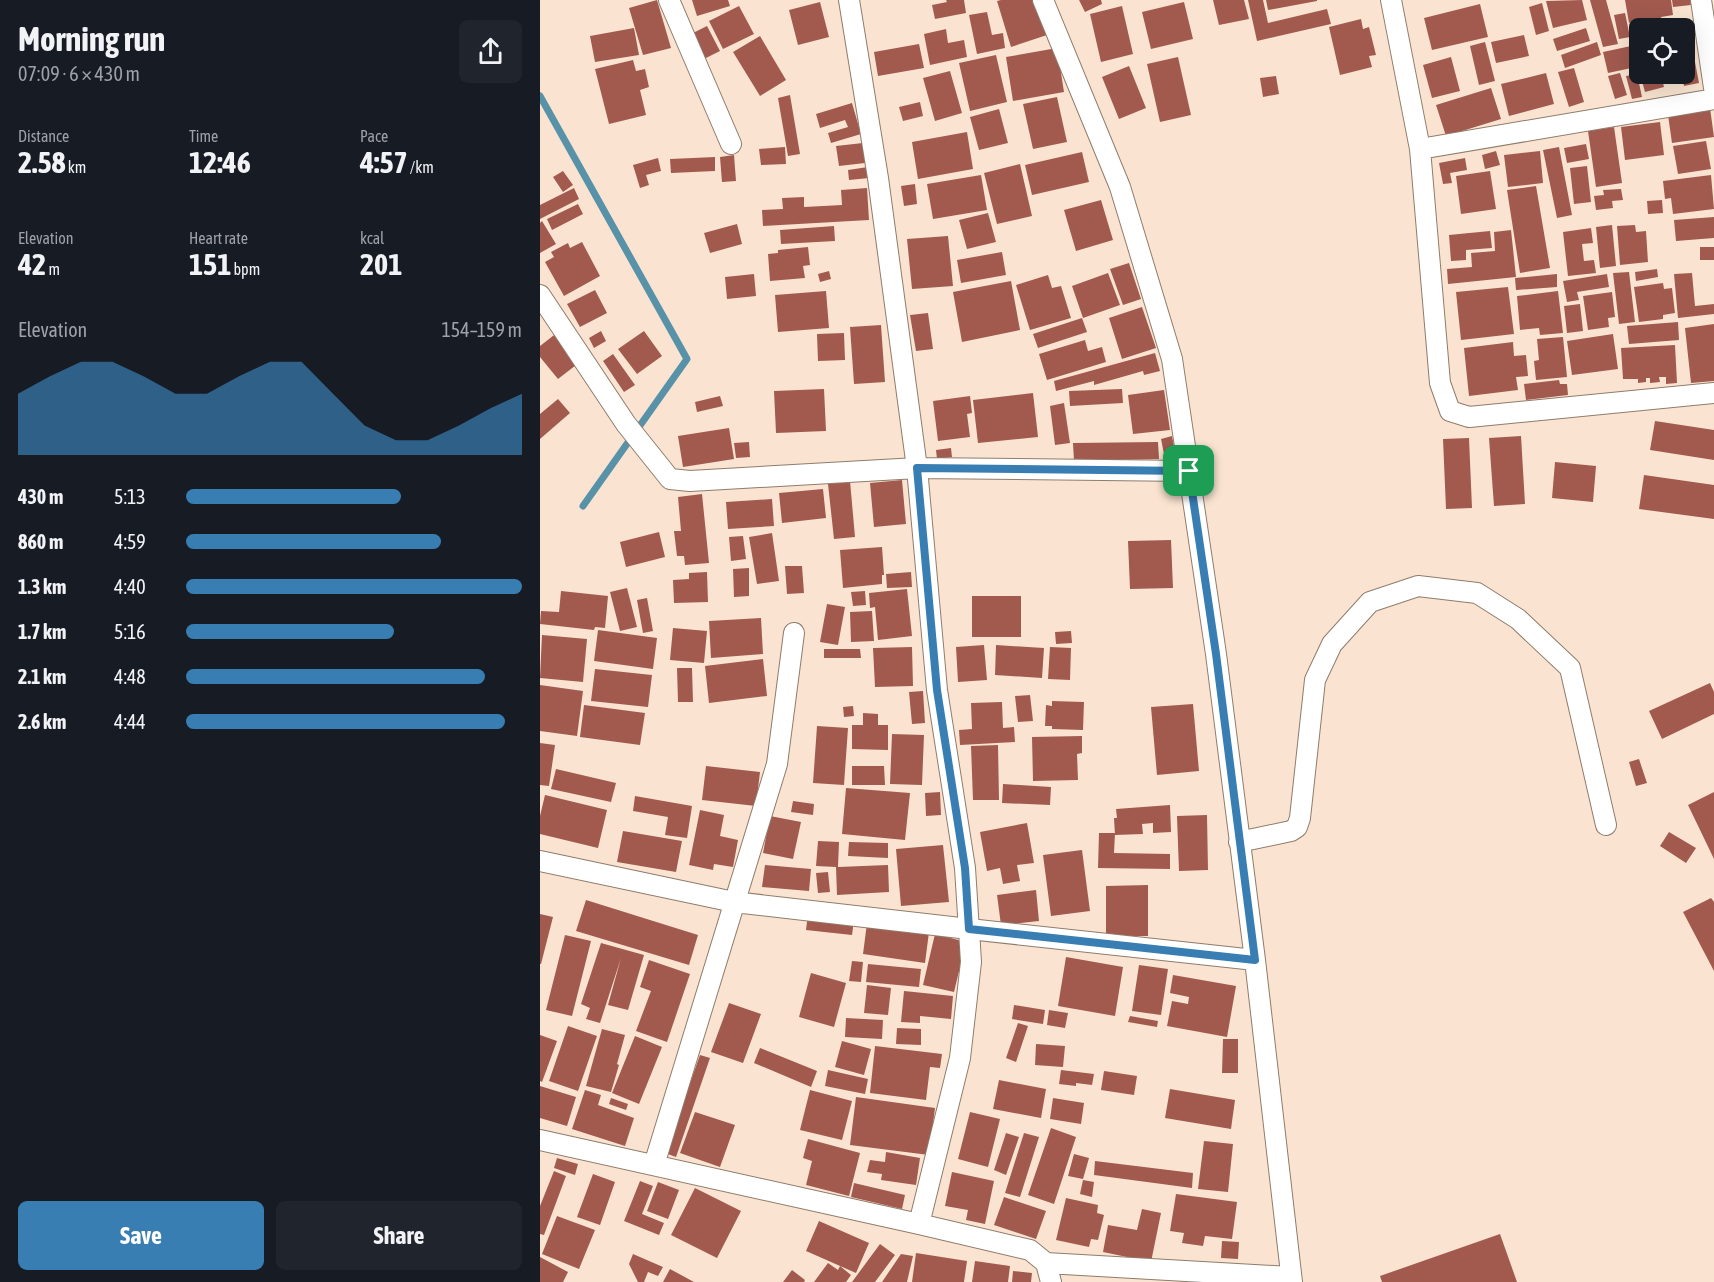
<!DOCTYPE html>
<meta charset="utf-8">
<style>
:root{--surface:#171b24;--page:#20242c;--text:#f1f3f6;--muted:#9ea1a6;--accent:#387eb3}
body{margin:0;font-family:"Asap Condensed",sans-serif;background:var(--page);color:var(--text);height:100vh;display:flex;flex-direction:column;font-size:22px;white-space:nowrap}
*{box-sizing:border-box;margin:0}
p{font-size:20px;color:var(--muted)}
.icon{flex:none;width:33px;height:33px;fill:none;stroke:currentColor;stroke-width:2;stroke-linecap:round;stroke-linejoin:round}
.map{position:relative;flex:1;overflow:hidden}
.details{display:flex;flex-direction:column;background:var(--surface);width:540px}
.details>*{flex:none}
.fabs{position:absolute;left:1089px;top:18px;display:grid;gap:12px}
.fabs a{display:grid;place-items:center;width:66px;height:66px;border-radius:9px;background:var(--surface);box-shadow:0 6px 24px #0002;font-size:30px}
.pin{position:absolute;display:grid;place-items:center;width:51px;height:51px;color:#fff;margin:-26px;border-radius:12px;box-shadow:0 3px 9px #0006}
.round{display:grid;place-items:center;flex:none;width:63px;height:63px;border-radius:9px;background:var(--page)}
.headline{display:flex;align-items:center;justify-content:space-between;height:102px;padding:0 18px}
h1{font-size:33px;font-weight:700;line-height:45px}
.metrics{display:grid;grid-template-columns:repeat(3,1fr);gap:9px;height:102px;padding:6px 18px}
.metrics div{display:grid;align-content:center}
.metrics b{font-size:30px;font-weight:700}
.metrics small{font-size:16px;font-weight:400}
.metrics p{font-size:16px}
.chart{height:168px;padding:12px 18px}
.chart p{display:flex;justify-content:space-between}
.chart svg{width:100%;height:108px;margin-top:6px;fill:var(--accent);opacity:.7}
.cta{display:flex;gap:12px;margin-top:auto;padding:12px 18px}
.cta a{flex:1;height:69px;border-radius:9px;background:var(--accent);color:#fff;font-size:24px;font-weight:700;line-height:69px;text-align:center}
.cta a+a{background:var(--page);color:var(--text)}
ul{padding:0 18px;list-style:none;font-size:20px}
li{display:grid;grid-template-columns:96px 72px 1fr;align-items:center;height:45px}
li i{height:15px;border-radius:8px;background:var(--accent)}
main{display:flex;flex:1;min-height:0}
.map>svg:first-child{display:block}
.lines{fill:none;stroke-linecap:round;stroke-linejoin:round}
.stream{stroke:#5892a8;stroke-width:7}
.building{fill:#a25a4f}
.minor-casing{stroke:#8f7c6b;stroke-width:22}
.minor{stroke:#fff;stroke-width:20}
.route-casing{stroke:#fff;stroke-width:12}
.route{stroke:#387eb3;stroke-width:8}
</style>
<main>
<section class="details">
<div class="headline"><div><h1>Morning run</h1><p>07:09 · 6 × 430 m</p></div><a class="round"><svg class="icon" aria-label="share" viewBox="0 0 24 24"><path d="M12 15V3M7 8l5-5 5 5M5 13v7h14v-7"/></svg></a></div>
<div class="metrics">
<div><p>Distance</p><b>2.58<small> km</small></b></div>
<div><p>Time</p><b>12:46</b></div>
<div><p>Pace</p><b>4:57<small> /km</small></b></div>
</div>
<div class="metrics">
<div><p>Elevation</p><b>42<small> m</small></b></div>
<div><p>Heart rate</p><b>151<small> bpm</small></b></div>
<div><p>kcal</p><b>201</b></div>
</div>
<div class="chart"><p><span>Elevation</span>154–159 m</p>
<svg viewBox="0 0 160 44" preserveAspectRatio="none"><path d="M0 44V19L10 12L20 6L30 6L40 12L50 19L60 19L70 12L80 6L90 6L100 19L110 32L120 38L130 38L140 32L150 25L160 19V44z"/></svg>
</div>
<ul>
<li><b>430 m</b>5:13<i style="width:64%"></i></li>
<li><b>860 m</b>4:59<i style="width:76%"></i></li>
<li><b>1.3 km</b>4:40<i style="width:100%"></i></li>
<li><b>1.7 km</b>5:16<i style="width:62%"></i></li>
<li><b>2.1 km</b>4:48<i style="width:89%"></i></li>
<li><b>2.6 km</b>4:44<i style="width:95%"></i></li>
</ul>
<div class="cta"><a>Save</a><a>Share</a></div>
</section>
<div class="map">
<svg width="1174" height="1282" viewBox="0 0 1174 1282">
<rect width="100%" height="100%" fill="#fae4d1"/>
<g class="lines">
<!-- stream -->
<path class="stream" d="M0,96L147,359L43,506"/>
</g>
<!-- building -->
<path class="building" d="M117,0L131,48L103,55L89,8Z
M152,0H188L190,6L157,16Z
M406,0H424L426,13L395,19L392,5L407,2Z
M461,0H496L507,35L471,47L457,1Z
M539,0H561L562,4L545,12Z
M673,0H704L709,19L679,25Z
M708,0H723L728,23L787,9L791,24L717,41Z
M726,0H777V1L728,10Z
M1042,0L1047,20L1013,28L1006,1Z
M1050,0H1066L1078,44L1063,47Z
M1085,0H1131L1133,15L1121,17L1123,23L1096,31L1093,22L1089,23Z
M1132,0H1150L1151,5L1133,7Z
M280,2L289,37L258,45L249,10Z
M644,2L653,39L611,49L602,12Z
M1002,3L1009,31L996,35L989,7Z
M940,4L948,37L892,50L884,18Z
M199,6L214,34L183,49L169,21Z
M582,6L593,54L561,62L550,14Z
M447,12L452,35L463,33L465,48L437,54L429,15Z
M1085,13L1090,37L1079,39L1074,15Z
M821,19L823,29L829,27L836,55L829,56L832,67L800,75L789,27Z
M1153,22L1155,32L1144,35V28H1130Z
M167,26L180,51L164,59L151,34Z
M94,28L99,55L55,62L50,36Z
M1046,28L1050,41L1017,51L1013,39Z
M406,29L408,43L424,40L427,57L390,65L384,34Z
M984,35L989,56L956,63L951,42Z
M220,36L246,80L220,96L193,52Z
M1150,36L1159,83L1144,86L1141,74H1144V37Z
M1100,38V65H1099L1093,40Z
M945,42L955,81L939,85L930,46Z
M1057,42L1061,55L1025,68L1021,55Z
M379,44L384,68L338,76L334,52Z
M1091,46L1096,67L1068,73L1063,52Z
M517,48L524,92L473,101L466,57Z
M456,55L467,102L430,111L419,63Z
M638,57L651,115L620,122L607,64Z
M911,57L920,91L892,98L883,65Z
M93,60L96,71L105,69L109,87L100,90L106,115L69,124L55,69Z
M589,66L606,108L579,119L562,77Z
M1034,68L1044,102L1029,107L1018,72Z
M410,71L422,113L395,121L383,78Z
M1006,73L1014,104L969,116L961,84Z
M1080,73L1087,95L1075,99L1068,76Z
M1097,74L1102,97L1092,99L1086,76Z
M1100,74H1110L1111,77L1121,75L1124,87L1105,92Z
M736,76L739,94L723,97L720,78Z
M951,88L961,119L906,136L896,105Z
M250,95L260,154L248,156L238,98Z
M517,97L527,142L493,149L483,104Z
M380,102L383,116L363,121L359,107Z
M312,103L321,134L291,143L288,133L308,127L305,120L280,128L276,114Z
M1170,108L1174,137L1132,143L1128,115Z
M459,109L468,143L439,150L430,117Z
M1120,122L1124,155L1085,160L1081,127Z
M1074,127L1082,183L1056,187L1048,131Z
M427,132L433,169L378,179L372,142Z
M1166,141L1171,169L1138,174L1133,146Z
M323,143L325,163L299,166L296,146Z
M1046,144L1049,159L1027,163L1024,148Z
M245,147L246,164L221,165L219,149Z
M1019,147L1032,215L1017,218L1003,150Z
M956,151L960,165L945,169L942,155Z
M1000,151L1003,183L968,187L964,155Z
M542,152L549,182L492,195L485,165Z
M194,155L196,181L182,182L180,157Z
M175,157V171L131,173L130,159Z
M118,158L121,171L106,175L109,185L100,188L93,165Z
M925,158L927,170L910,173L912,183L903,184L899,163Z
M480,164L492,216L457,224L444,173Z
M1047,166L1051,202L1034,204L1030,168Z
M328,167L329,178L309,180L308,170Z
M23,171L33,185L23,192L13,177Z
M950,171L956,209L921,214L916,176Z
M441,175L447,210L393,219L387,184Z
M1171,175L1174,209L1133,214L1131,198L1125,199L1123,181Z
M375,184L377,204L364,206L361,186Z
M996,186L1010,268L980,273L967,190Z
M34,188L39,199L0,219V205Z
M327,188L329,220L223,226L222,210L243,209L242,198L264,197V207L302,205L301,190Z
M1081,189L1083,200L1072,201L1073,208L1056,210L1054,196L1064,195L1063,190Z
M561,200L573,240L536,251L524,210Z
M1122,200L1123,213L1108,214L1107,201Z
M38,204L43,214L12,230L7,219Z
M448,213L456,242L427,249L419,220Z
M1174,217V238L1136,241L1134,220Z
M2,221L16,244L0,253V223Z
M197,224L202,244L170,253L164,233Z
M1072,225L1076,266L1060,268L1056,227Z
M1095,225L1096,232L1106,231L1108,262L1080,265L1077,226Z
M294,226L295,241L241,244L240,230Z
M1051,228L1053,243L1042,244L1044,261L1054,260L1056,273L1028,276L1023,232Z
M971,230L976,277L908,284L907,269L932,267L931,253L955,251L954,232Z
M950,231L952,248L926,250V260L911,261L909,235Z
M408,236L413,286L372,289L367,239Z
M42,242L60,276L24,296L5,262L14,257L11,252L28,243L30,248Z
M268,247L270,265L263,266L265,278L230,281L228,254L238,253V250Z
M1160,247H1174V260H1160Z
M462,252L466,275L421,283L417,260Z
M589,263L601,299L583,305L570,269Z
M1117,269L1118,277L1096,281L1095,272Z
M289,271L291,279L280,282L278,274Z
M1089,272L1095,322L1079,324L1073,273Z
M568,273L580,305L543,318L532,286Z
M1152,273L1155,306L1174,304V314L1138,318L1134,274Z
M214,274L216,296L187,299L185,277Z
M1017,274V287L976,290L975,278Z
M1067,274L1069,287L1037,292L1039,300L1027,302L1023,281Z
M508,275L512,288L521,286L531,318L490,330L476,285Z
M471,281L480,330L422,342L413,292Z
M1123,283L1124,289L1132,288L1135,313L1123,315V319L1099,322L1094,287Z
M968,287L974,334L921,340L916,292Z
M55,290L67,313L40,327L27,304Z
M286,291L289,328L238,332L235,295Z
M1018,291L1023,333L1000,335L999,328L980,330L977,296Z
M1072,292L1075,317L1068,318L1069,327L1048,330L1043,296Z
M1040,304L1043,331L1027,333L1024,306Z
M602,307L616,348L582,359L569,318Z
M388,313L393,349L376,351L370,315Z
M542,318L547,332L498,348L493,334Z
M1138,322L1139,340L1089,344L1087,326Z
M1174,324V381L1151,383L1145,328Z
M341,325L345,382L314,384L310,327Z
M61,331L66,341L54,348L49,338Z
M104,331L122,356L97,374L78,349Z
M18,332L40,362L18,379L0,357V346Z
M304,333L305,360L278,361L277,334Z
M1073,334L1078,369L1032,375L1027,341Z
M1023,337L1027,377L996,380L994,361L999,360L997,339Z
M545,340L548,351L562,347L566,362L507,380L499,354Z
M973,342L974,356L986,355L988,376L976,377L978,390L929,396L924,348Z
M1135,345L1137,383L1126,384V377H1119L1120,382L1110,383V378H1106V382L1098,383V379H1083L1081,348Z
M615,353L620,371L604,375L603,371L554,385V381L516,391L514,381Z
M73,354L95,385L84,392L63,361Z
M1019,380L1020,384H1027L1028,395L986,400L984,384Z
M284,389L286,431L236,433L234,391Z
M582,389L583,403L530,406L529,391Z
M624,390L630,430L593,434L588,395Z
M493,393L498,437L438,443L433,400Z
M180,396L183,406L157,412L155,402Z
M430,396L432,413L427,414L430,437L398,441L393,401Z
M18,399L30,413L0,439V414Z
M524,403L530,443L515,445L510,406Z
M1115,421L1174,430V460L1110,450Z
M189,428L194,459L143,467L138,436Z
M632,436L636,457L625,459L621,439Z
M981,436L985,504L954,506L949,438Z
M929,438L932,508L906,509L903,439Z
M209,442L210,457L196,458L194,443Z
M618,442L619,459L534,461L533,443Z
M411,448L412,457L397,459L396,450Z
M1015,462L1056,466L1053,502L1012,498Z
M1104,475L1174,485V519L1099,509Z
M362,480L366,524L334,527L330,483Z
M310,481L315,537L294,539L288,484Z
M283,489L286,518L242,523L239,493Z
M162,494L169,563L145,565L144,556H137L134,531H141L138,497Z
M232,499L234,526L188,529L186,502Z
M119,532L125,557L86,567L80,542Z
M232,533L239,581L217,584L209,537Z
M203,536L206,559L191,561L189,537Z
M631,540L633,588L590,589L588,541Z
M342,547L344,575H342V584L303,588L300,550Z
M245,566H262L264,593L247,594Z
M209,568V596L194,597L193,569Z
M167,572L168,602L134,603L133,580L149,579V573Z
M371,572L372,587L347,588L346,574Z
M87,588L97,627L80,631L70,592Z
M367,589L372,636L338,640L335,607L330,608L329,593Z
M21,591L68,596L65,628L55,627L54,630L0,624L1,611L19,612Z
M325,591L326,605L313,606L311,592Z
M432,596H481V637H432Z
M107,598L113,631L103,633L97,600Z
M287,604L305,607L298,645L280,642Z
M332,611L334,641L311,642L310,612Z
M221,618L223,654L171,658L169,621Z
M133,628L167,631L164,663L130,660Z
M58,630L117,638L113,669L54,661Z
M531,631L532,643L516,644L515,632Z
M2,635L47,639L43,682L0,678Z
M444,645L447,680L418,682L416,647Z
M456,645L504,648L502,678L455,675Z
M372,647L373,686L335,687L333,648Z
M510,647L531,648L530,680L508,679Z
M284,649H320L321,658H284Z
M223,659L227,696L169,703L165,666Z
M137,668H152L153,702H138Z
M55,669L112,675L108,707L51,701Z
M1170,683L1174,692V714L1122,739L1109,711Z
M0,685L43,691L37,736L0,731Z
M383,691L385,723L372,724L369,692Z
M490,695L493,721L478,722L475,696Z
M512,701L544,702L543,730L512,729V726H505L506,705L512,706Z
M462,702L463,728L474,727L475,742L420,745L419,730L432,729L431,703Z
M653,704L659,771L617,775L611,707Z
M44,705L105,713L100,745L40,737Z
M313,706L314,716L304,717L303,707Z
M323,713L338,714V725H348V750L312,749V725H323Z
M277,726L308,728L304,785L273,783Z
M352,734L384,735L382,785L350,784Z
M542,736V753L537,754L538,780L493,781L492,737Z
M0,743L15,745L9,786L0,785Z
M458,745L459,800H433L431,746Z
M1099,759L1107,783L1096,786L1089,762Z
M166,766L220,772L216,806L162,800Z
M312,766H344L345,785H312Z
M16,769L76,783L71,802L11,789Z
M463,784L511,787L510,805L462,803Z
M306,788L370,793L365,840L302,834Z
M400,792L401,815L386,816L385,793Z
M1174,792V859L1148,805Z
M5,795L67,810L58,848L0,834V816Z
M95,796L152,806L147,838L125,835L128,817L93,811Z
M253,801L274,804L273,815L251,812Z
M630,805L631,832L613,833V823L602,824L603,834L575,835L574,818H577L576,809Z
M160,810L184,815L180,836L198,840L193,867L174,864L173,870L149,865Z
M667,815L668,870L639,871L637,816Z
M230,816L261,822L253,859L223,853Z
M487,823L494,863L477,865L480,881L463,884L460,868L447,871L440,832Z
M83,831L142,841L136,872L77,862Z
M1129,832L1156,848L1146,863L1120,846Z
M559,833H575L574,853L630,854V869L558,868Z
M278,841L299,842L298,867L348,865L349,892L297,895L296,867L276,866Z
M309,842L348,843V858L308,856Z
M403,845L409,902L361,906L356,849Z
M542,850L550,911L511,916L503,855Z
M225,865L271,869L269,891L222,887Z
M288,872L290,892L278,893L276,873Z
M608,885V936H566V886Z
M496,890L499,921L461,925L457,895Z
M1171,898L1174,902V971L1143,912Z
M46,900L158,935L149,965L36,931Z
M0,914L13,917L1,964H0Z
M268,914L314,920L312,935L266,930Z
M327,923L389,932L385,963L323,954Z
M395,934L426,942L414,992L383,985Z
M25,935L51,941L32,1016L6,1010Z
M61,943L104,955L88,1010L68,1005L81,958L60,1023L46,1019L50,1008L41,1004Z
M526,957L583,967L575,1016L518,1006Z
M109,960L150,974L127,1042L96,1031L111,991L100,987Z
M312,961L323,962L321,982L309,981Z
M328,964L381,969L379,987L326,982Z
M599,965L628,969L621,1015L592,1011Z
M271,973L306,983L294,1027L259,1017Z
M633,975L696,986L687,1037L627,1026L632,1001L648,1004L649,997L630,993Z
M327,985L351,988L348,1015L324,1013Z
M364,991L413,996L411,1019L380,1016V1023L361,1022Z
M189,1003L221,1014L203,1063L171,1052Z
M474,1005L505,1010L503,1024L472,1019Z
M509,1010L528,1013L525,1028L507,1025Z
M590,1016L618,1021L617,1027L588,1022Z
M306,1018L343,1020L342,1039L305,1037Z
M478,1023L488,1026L476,1062L466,1058Z
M28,1026L57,1036L38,1091L9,1081Z
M357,1028L381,1029V1045L356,1044Z
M62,1029L85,1035L77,1064L79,1065L71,1092L46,1086Z
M0,1035L17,1041L2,1082L0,1081Z
M95,1036L122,1047L99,1104L72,1093Z
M683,1039H698V1073H682Z
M302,1041L331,1049L324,1075L295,1067Z
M496,1044L525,1046L523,1067L495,1065Z
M335,1046L402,1054L400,1068L390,1067L386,1100L330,1093Z
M220,1048L277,1071L271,1087L214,1063Z
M160,1055L170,1058L136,1157L125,1153Z
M288,1070L328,1079L325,1094L285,1086Z
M521,1070L554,1074L552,1085L536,1083V1086L519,1084Z
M564,1071L597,1076L594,1095L561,1090Z
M459,1080L506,1089L501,1118L453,1109Z
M0,1086L36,1097L27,1126L0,1118Z
M630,1089L695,1100L691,1129L625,1118Z
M45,1090L61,1095L58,1105L94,1118L85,1146L32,1129Z
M270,1090L312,1101L302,1140L260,1130Z
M316,1097L395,1108L389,1155L310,1145Z
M71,1098L88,1104L86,1110L69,1104Z
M513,1098L544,1103L541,1124L510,1119Z
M155,1112L195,1125L180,1167L140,1153Z
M430,1112L460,1119L448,1167L418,1159Z
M511,1128L536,1137L514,1204L488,1195Z
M466,1133L479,1137L466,1175L454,1170Z
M484,1133L499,1137L480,1197L465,1193Z
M268,1139L320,1153L309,1196L266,1185L272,1161L263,1158Z
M664,1141L693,1144L688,1192L658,1189Z
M346,1152L380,1158L376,1185L341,1180L342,1174L327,1172L330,1160L345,1162Z
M534,1154L549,1158L543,1179L528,1176Z
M17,1158L38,1164L35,1175L14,1168Z
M555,1161L653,1173L652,1188L554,1175Z
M14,1171L26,1176L4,1235L0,1234V1206Z
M412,1172L454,1181L445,1224L426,1220L428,1210L405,1206Z
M53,1174L75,1182L60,1225L37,1217Z
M543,1180L554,1182L552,1197L540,1194Z
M100,1181L113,1186L102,1214L124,1223L119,1235L84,1221Z
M118,1182L139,1190L128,1219L107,1211Z
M314,1183L365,1195L362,1209L311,1197Z
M155,1188L201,1211L177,1258L131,1235Z
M636,1194L697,1202L692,1239L665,1236L663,1246L642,1243L644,1233L630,1231Z
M464,1197L506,1211L496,1239L454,1225Z
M526,1198L558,1205L557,1213L564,1215L558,1240L551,1239L549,1247L516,1240Z
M602,1209L621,1213L611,1262L563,1252L568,1225L597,1230Z
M17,1216L55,1230L39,1269L2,1254Z
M279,1221L329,1243L316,1273L266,1251Z
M960,1234L977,1282H842L840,1276Z
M682,1241L699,1242L698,1259L681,1258Z
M340,1244L355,1255L335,1282H312Z
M376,1253L427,1261L424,1282H372Z
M93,1254L123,1267L118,1276L108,1272L104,1282H98L89,1264Z
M361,1254L373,1256L367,1282H342Z
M0,1257L28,1272L23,1282H0Z
M435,1261L470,1266L468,1282H432Z
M288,1263L298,1270L300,1266L311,1275L306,1282H274Z
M130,1269L154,1282H123Z
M252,1270L265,1280L264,1282H243Z
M473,1271L492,1273L491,1282H472Z"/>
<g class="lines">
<defs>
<path id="minor" d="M129,0L191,144
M309,0L338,178L377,468L397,690L425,868L431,962L420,1058L379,1224
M503,0L580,187L632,359L676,654L715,960L752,1282
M851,0L880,149L900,383L910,411L929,417L1174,393
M1161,0L1174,88
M880,149L1174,99
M0,295L86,424L130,479L150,481L377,468L649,471
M699,842L751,831L757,827L760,818L775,680L792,644L830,602L878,586L937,593L978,619L1030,668L1066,825
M0,861L194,902L429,929L715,960
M0,1140L379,1224L490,1250L506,1263L511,1282
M114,1165L237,764L254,633
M506,1263L751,1277"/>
</defs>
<!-- minor casing -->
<use href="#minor" class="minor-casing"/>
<!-- minor -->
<use href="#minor" class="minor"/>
</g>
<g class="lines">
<defs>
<path id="route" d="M377,468L649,471L676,654L715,960L429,929L425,868L397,690Z"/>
</defs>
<!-- route casing -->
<use href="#route" class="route-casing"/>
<!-- route -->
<use href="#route" class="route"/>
</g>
</svg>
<div class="fabs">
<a><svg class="icon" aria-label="locate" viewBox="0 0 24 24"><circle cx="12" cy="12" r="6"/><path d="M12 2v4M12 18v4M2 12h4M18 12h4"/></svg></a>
</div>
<div class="pin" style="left:649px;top:471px;background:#1e9e55"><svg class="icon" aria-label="arrive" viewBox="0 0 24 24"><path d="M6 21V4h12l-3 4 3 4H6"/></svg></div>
</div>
</main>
